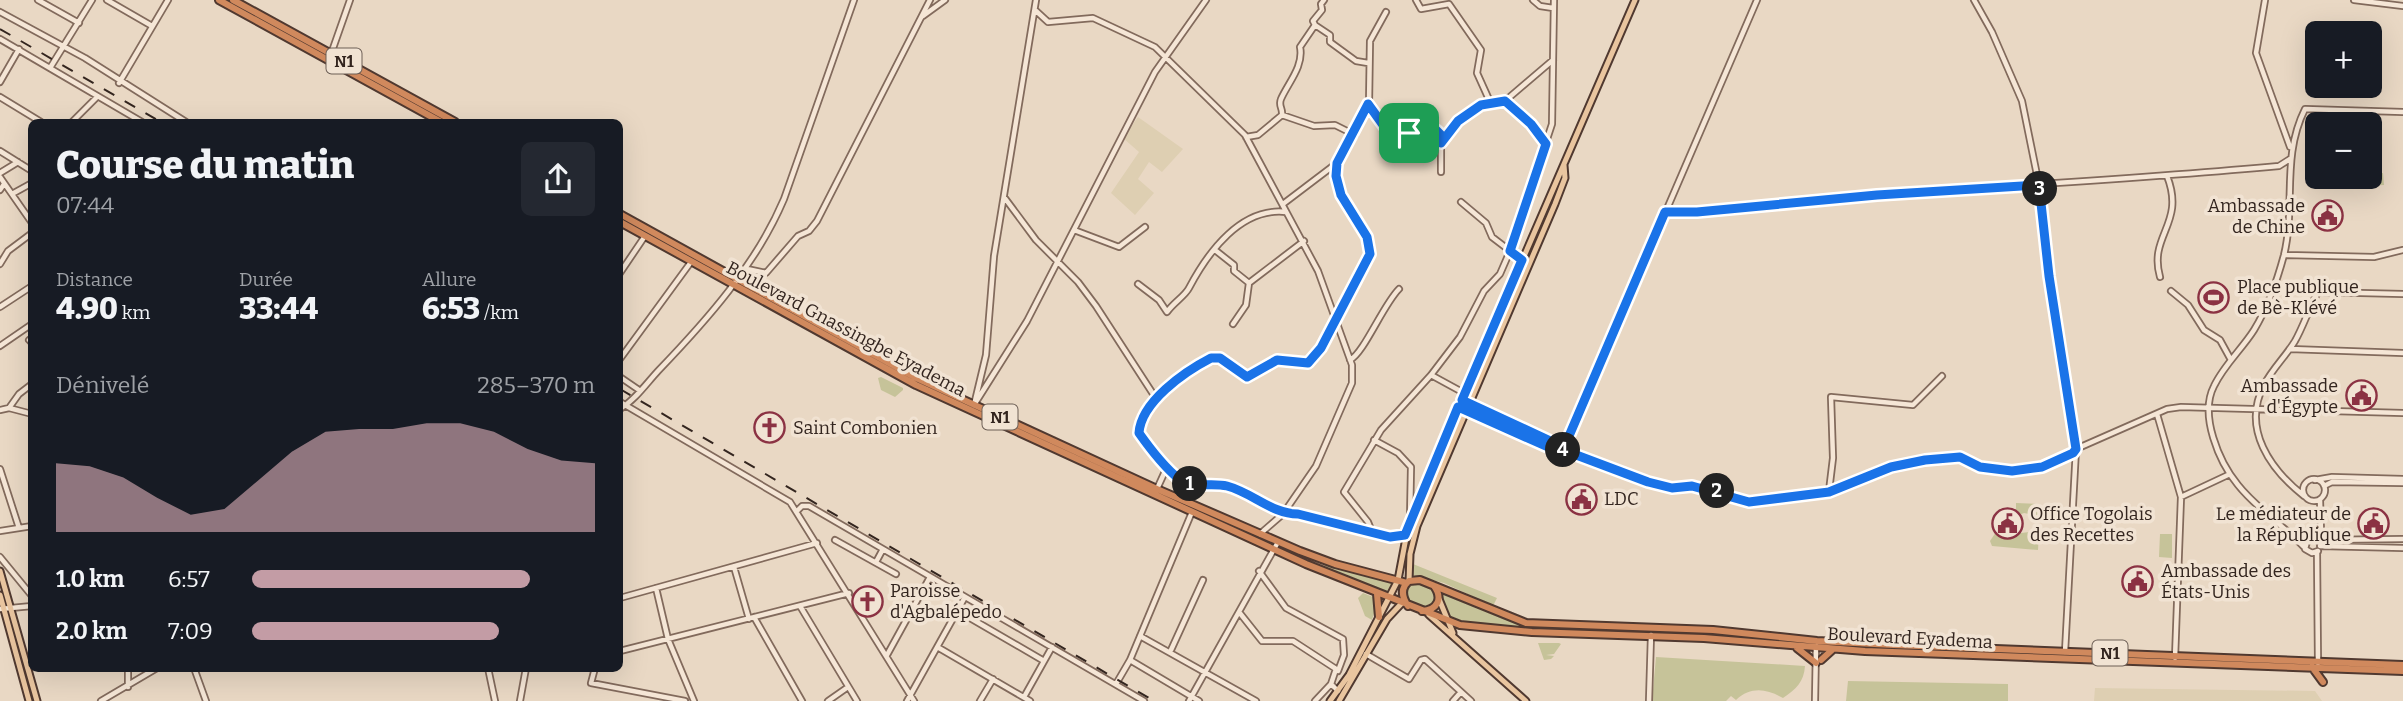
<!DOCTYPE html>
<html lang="fr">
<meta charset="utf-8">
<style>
:root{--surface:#171b24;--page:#242831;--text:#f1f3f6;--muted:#9ea1a6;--accent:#c39ca5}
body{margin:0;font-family:Bitter,serif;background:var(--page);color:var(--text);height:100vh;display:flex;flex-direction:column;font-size:26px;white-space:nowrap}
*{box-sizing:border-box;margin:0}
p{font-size:23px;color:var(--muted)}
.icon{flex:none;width:38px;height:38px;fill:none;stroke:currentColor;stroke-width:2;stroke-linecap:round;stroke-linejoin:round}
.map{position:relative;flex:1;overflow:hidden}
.side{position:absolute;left:28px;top:119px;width:595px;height:553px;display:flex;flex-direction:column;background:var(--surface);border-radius:10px;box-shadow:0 7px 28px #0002}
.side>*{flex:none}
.fabs{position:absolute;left:2305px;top:21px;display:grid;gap:14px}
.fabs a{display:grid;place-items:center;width:77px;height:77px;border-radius:10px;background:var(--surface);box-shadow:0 7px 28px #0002;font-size:35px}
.pin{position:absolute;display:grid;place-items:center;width:60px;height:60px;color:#fff;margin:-30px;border-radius:14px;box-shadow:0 4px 10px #0006}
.km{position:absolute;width:35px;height:35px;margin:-18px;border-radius:50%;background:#222;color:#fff;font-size:19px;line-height:35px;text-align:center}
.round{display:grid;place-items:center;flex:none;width:74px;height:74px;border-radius:10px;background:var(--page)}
.overview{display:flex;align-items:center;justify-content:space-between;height:119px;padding:0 28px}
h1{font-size:38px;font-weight:800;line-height:52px}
.stats{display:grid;grid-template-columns:repeat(3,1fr);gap:10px;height:119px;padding:7px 28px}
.stats div{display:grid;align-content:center}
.stats b{font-size:30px;font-weight:800}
.stats small{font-size:19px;font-weight:400}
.stats p{font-size:19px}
.chart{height:196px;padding:14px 28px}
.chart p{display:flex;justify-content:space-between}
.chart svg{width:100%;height:126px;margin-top:7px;fill:var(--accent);opacity:.7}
ul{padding:0 28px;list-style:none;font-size:23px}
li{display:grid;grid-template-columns:112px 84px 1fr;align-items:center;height:52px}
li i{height:18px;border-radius:9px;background:var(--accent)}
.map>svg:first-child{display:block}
.farmland{fill:#decfb2}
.green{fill:#c6c399}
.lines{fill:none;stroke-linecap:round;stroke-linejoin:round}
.minor-casing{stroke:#826a5c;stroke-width:8}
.major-casing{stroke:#503930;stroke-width:9}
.highway-casing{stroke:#503930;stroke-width:10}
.minor{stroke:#f5e6d6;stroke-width:4.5}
.major{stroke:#e9c59f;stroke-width:5}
.highway{stroke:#d0895d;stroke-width:6}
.rail{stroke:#33251f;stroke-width:2;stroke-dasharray:12 12;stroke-linecap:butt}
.route-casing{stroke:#fff;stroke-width:14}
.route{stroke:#1a73e8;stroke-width:9}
.labels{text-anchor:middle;stroke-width:7;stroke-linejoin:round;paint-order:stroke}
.shield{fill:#f1e3d3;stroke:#6c5e55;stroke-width:2}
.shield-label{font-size:16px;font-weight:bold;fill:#33251f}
.poi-label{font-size:18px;fill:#33251f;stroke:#f1e3d3;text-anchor:start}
.street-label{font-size:18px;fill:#33251f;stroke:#f1e3d3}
</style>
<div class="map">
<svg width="2403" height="701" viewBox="0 0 2403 701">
<rect width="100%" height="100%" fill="#e9d8c4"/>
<!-- farmland -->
<path class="farmland" d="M1138,117L1183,149L1162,172L1149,162L1138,179L1154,193L1135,215L1111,193L1139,152L1123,138Z
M2095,688L2315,691L2322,701H2094Z"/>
<!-- green -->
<path class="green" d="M2383,173L2384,185L2362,186L2361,177Z
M881,377L903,388V390L895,397L881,390L878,378Z
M2016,503L2040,504V516L2024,513L2016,516Z
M2013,526L2021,533L2039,531L2038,550L1992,546L1990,541L1996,532L2001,536Z
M2160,534H2172V558L2159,557Z
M1413,564L1497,598L1493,606L1444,583L1412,575Z
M1323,565L1395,580L1396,584L1387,595L1347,579Z
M1407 595a14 14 0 1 1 28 0a14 14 0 1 1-28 0Z
M1440,590L1533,628L1499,627L1449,618Z
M1363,593L1373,597L1375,610L1372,620L1365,616L1358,598Z
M1535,628L1712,633L1811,643L1712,634Z
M1538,643H1559L1561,644L1554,654L1546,655L1554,656L1551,659L1544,660Z
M1656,657L1805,666C1804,682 1796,689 1783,698C1767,689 1751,686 1736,700L1731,696L1726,701H1652Z
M1848,681L2008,684V701H1846Z"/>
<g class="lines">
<defs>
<path id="minor" d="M38,0L79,23
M107,0L152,26
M1416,0L1421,9L1449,4L1481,50L1477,73L1491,104
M1533,0L1540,6L1553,8
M1974,0L1992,32L2022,101L2039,185L2049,276L2076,449L2065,652
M2265,0L2256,53L2290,147
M2354,0L2403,6
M1035,10L1048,22L1093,18L1155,47L1245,135L1318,271L1352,365V383L1316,466L1283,514L1260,534
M0,12L85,58L186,122
M923,16L945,0
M1315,25L1330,35V42L1356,61L1368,63
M0,39L142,122
M331,54L350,0
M50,68L92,0
M0,82L19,49
M119,83L168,0
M0,97L41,122
M1505,101L1531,124L1546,144
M1369,105L1386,129L1399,137L1417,130L1436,129L1441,141
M1282,115C1283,108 1278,106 1281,99C1288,83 1304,66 1300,47L1315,25L1313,21L1322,10L1321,4L1324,0
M72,122L97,97
M1246,137L1258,135L1282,115L1314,126L1335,125L1355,135
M0,151L32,171
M1441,172V143L1458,121L1481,105L1505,101L1553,60
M0,173L18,162
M0,177L32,223
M0,190L4,184
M12,194L32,183
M1004,197L1036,240L1078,282L1096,306L1157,400L1140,418L1139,433L1167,467L1156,491
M1461,202L1486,223L1492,237L1522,260
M1283,204L1337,163
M1665,212C1741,212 1817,199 1893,194C2021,185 2150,178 2279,166L2290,159
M1074,230L1119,247L1145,227
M1215,250L1234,265V271L1249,283
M2284,255L2374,257L2403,250
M0,264L8,251L32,233
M747,269L766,273L798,236L809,231L817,221L930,0
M620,273L645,236
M2160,277C2148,235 2186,224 2167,176
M1138,284L1159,300L1167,312C1173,303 1185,296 1189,288C1208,252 1241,207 1286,212
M2171,291L2188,305L2204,330L2220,340L2231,360
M0,307L32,286
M1233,324L1246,305L1249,283L1304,241
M29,340L32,343
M0,346L32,324
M2290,349L2403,353
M620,359L691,262
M1350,360C1364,353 1383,305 1399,289
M1431,375L1464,393
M620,377L639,390
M1157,400L1162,393L1211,358H1220L1247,377L1277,360L1308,363L1321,348L1369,258L1367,237L1337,184V163L1369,104L1370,41L1386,12
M1462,400L1559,445L1563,450L1648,482L1673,488L1692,486L1724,492L1735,499L1749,502L1829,492L1891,467L1925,460L1960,457L1980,466L2012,471L2042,467L2073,453L2076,449L2167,409L2181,407L2403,413
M975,401L986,355L994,256L1036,0
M620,402L790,502L914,701
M974,405L1027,321L1155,72L1206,0
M1458,407L1557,451L1562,450
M9,408L32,414
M620,409C635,400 646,384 658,371C707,320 756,265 784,199L854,0
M0,410L9,408L19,394L32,384
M2157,414L2181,497L2175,658
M1374,440L1398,453L1411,467L1410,518
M1563,450L1757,0
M1167,467C1195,493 1211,478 1243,491C1263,500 1276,514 1298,514L1390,537L1405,535
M0,469L19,528
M2303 490a11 11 0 1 1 22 0a11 11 0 1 1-22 0Z
M2315,480L2332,477L2403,479
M2324,486L2332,482L2403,483
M1829,491L1833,458L1831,397L1913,405L1942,376
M2304,496C2271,470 2241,429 2264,385C2272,369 2286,356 2295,341C2304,325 2309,308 2318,292L2403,294
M2181,497L2230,474
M797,511L802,506H809L1144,701
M0,531L32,526
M1373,534L1368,522L1344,492L1381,430L1431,375L1460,337L1484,291L1500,274L1510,251L1552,124L1554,0
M2293,535L2314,537L2320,543
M2308,538L2305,549L2312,553L2318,551
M2317,538L2321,531L2320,500
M835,540L896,574
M2319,540L2403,539
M2320,546L2403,548
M2304,547C2283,525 2257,509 2238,485C2219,462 2199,415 2214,386C2224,365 2242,349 2254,330C2268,307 2277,281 2284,255C2296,205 2281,157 2305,109L2403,112
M2317,552L2318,663
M0,557L32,596
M876,562L883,549
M734,567L749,619
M1259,571L1286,608L1343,639L1344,655L1338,671
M656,588L668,639L694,701
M620,598L817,543
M800,606L857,701
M0,609L32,606
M958,611L1044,661
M1239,612L1262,641H1293L1336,669L1331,684L1338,691
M754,617L802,701
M1140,636L1256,701
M939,648L1030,701
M1171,650L1203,580
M620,651L849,593
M1366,654L1409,679L1421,660L1425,659L1471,701
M887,655L930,577
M1130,660L1199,701
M128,668V687
M194,668L206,701
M488,668L495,701
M595,668L591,683L685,701
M1116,684L1130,660L1192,512
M1024,697L1052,647
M101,701L157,668
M520,701L526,668
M828,701L848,687
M907,701L965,597
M980,701L993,679
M1189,701L1278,542
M1315,701L1331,684
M1453,701L1461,692
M1649,701L1651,635
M1815,701L1816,646"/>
<path id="major" d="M0,571L37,701
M1409,581L1410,554L1417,526L1555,204L1565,178L1564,165
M0,595L29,701
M1439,599L1453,633
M1429,615L1526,701
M1330,701L1349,675L1398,580L1409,522L1635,0
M1339,701L1387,619L1401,604"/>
<path id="highway" d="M219,0L441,122
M233,0L455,122
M620,214L914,377L1157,489L1300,551L1335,564L1407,583
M620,222L916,385L1306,564L1460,625L1532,632L1704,638L1865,651L2403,671
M1377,594L1379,617
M1408,606C1402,597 1400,588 1409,581L1420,580L1526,623L1713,630L1817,641L1894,645L2403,665
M1422,611C1438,610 1443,598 1434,586
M1797,648L1816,663
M1821,660L1832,650
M2312,667L2323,682"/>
</defs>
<!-- minor casing -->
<use href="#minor" class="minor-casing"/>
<!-- major casing -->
<use href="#major" class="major-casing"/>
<!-- highway casing -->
<use href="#highway" class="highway-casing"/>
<!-- minor -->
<use href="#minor" class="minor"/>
<!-- major -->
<use href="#major" class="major"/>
<!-- highway -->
<use href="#highway" class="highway"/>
<!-- rail -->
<path class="rail" d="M0,29L161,122
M620,389L1154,701"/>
</g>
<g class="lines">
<defs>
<path id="route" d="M1409,133L1399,137L1386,129L1368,104L1337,163L1336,176L1341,195L1367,237L1370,254L1321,348L1308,363L1277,360L1247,377L1220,358H1211C1184,372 1141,402 1139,433C1151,450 1163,466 1179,479C1193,489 1212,482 1227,486C1253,493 1272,514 1298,514L1390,537L1405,535L1458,407L1557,451L1563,450L1648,482L1672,488L1692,486L1749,502L1829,492L1891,467L1925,460L1960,457L1980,467L2012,471L2042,467L2073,453L2076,449L2049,276L2039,185L1877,195L1697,212H1665L1563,450L1559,445L1462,400L1522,260L1510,251L1546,144L1531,124L1505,101L1481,105L1458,121L1441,143V135L1436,130H1417L1409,133"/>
</defs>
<!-- route casing -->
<use href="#route" class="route-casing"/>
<!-- route -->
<use href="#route" class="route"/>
</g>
<!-- icons -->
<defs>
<symbol id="civic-ring" viewBox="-11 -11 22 22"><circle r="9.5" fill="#f1e3d3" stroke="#8b3243" stroke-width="1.5"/><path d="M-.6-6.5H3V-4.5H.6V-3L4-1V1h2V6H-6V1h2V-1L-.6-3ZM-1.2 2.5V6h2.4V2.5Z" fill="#8b3243"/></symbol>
<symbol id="stadium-ring" viewBox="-11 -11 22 22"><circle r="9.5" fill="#f1e3d3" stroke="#8b3243" stroke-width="1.5"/><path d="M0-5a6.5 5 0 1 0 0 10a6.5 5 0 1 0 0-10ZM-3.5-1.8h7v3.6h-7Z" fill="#8b3243"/></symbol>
<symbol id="church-ring" viewBox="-11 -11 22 22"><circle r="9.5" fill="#f1e3d3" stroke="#8b3243" stroke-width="1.5"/><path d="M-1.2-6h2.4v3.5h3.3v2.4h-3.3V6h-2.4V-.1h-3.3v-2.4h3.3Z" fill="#8b3243"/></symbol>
</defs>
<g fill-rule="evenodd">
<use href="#civic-ring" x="2310" y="198" width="35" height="35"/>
<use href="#stadium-ring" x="2196" y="280" width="35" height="35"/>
<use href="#civic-ring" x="2344" y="378" width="35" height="35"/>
<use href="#church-ring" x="752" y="410" width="35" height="35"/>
<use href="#civic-ring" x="1564" y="482" width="35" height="35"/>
<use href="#civic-ring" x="1990" y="506" width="35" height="35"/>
<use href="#civic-ring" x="2356" y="506" width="35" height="35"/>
<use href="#civic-ring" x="2120" y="564" width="35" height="35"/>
<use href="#church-ring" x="850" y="584" width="35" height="35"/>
</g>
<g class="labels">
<!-- shield labels -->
<g class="shield">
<rect x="326.5" y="48.5" width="35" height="25" rx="5"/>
<rect x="982.5" y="404.5" width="35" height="25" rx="5"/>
<rect x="2092.5" y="640.5" width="35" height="25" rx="5"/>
</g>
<g class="shield-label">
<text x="344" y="67">N1</text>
<text x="1000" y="423">N1</text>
<text x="2110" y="659">N1</text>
</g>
<!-- poi labels -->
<g class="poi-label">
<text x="2305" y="212" text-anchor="end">Ambassade<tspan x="2305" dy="21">de Chine</tspan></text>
<text x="2237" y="293">Place publique<tspan x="2237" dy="21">de Bè-Klévé</tspan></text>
<text x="2338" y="392" text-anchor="end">Ambassade<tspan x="2338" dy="21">d'Égypte</tspan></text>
<text x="793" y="434">Saint Combonien</text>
<text x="1604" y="505">LDC</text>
<text x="2030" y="520">Office Togolais<tspan x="2030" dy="21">des Recettes</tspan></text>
<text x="2351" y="520" text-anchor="end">Le médiateur de<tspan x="2351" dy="21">la République</tspan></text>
<text x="2161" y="577">Ambassade des<tspan x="2161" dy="21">États-Unis</tspan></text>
<text x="890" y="597">Paroisse<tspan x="890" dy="21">d'Agbalépedo</tspan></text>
</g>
<!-- street labels -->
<g class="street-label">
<text transform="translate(846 329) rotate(28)" y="6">Boulevard Gnassingbe Eyadema</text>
<text transform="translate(1910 638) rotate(3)" y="6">Boulevard Eyadema</text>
</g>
</g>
</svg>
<div class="fabs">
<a>+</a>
<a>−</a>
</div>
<div class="pin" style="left:1409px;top:133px;background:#1e9e55"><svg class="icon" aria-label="arrive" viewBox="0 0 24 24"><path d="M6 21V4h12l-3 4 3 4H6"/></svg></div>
<b class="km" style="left:1190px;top:484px">1</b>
<b class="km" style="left:1717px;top:491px">2</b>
<b class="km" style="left:2040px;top:189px">3</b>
<b class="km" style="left:1563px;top:450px">4</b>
<section class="side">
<div class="overview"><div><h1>Course du matin</h1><p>07:44</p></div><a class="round"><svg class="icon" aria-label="share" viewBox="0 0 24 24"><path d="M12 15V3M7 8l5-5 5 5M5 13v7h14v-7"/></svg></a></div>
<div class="stats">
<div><p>Distance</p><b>4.90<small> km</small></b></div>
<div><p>Durée</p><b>33:44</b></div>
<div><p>Allure</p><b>6:53<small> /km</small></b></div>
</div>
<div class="chart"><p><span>Dénivelé</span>285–370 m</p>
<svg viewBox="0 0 160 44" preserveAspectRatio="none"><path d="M0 44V20L10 21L20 25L30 32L40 38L50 36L60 26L70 16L80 9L90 8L100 8L110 6L120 6L130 9L140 15L150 19L160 20V44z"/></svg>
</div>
<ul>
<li><b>1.0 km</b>6:57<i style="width:81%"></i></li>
<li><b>2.0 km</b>7:09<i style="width:72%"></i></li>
</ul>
</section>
</div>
